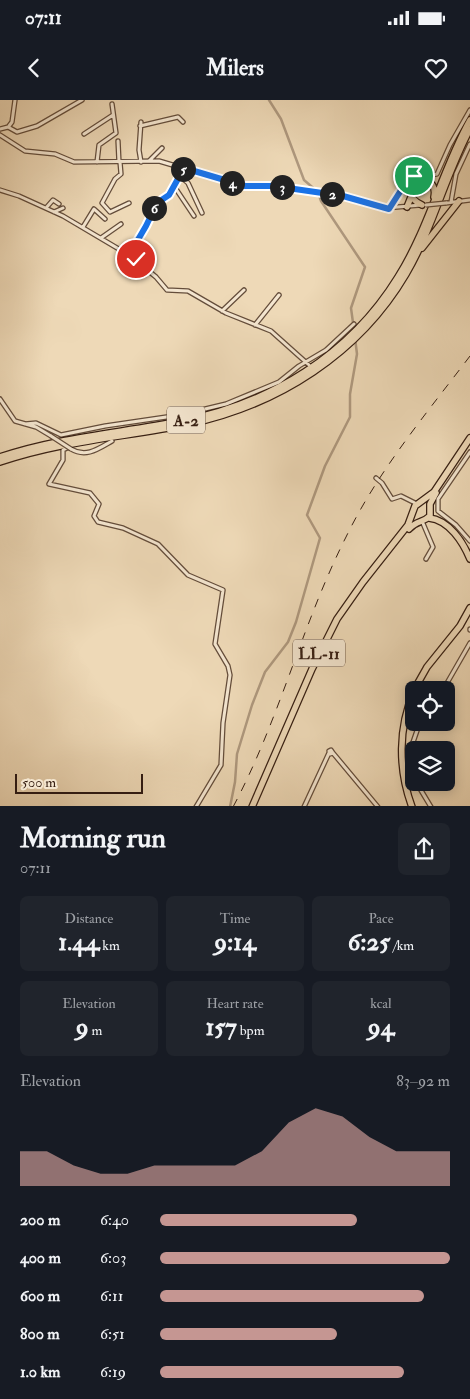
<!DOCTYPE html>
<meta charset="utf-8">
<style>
:root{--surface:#171b24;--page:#20242c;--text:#f1f3f6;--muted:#9ea1a6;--accent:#c59692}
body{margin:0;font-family:"IM FELL Double Pica",serif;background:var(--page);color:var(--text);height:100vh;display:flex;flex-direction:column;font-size:19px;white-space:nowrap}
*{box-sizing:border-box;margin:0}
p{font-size:16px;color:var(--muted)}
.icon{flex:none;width:28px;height:28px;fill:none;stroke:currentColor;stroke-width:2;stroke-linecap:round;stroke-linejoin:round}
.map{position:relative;height:706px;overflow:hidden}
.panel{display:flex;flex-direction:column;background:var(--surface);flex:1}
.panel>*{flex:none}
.tools{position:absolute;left:405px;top:581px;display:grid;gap:10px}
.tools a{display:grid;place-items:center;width:50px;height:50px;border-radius:8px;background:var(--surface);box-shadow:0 2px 12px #0003;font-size:25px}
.scale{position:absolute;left:15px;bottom:12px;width:128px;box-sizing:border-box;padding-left:5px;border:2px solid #361e12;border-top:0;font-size:14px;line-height:18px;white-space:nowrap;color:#361e12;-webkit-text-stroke:4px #f4e6d0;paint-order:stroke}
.pin{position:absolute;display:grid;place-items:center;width:42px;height:42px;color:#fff;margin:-21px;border:2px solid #fff;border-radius:50%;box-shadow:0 1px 5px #0007}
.km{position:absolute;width:25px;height:25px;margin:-12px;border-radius:50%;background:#222;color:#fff;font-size:14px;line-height:25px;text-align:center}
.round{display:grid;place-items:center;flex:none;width:52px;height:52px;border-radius:8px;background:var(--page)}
.headline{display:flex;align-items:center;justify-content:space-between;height:85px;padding:0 20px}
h1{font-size:28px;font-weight:700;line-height:38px}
.metrics{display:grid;grid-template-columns:repeat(3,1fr);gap:8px;height:85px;padding:5px 20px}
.metrics div{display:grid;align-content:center;border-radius:8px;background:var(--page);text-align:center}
.metrics b{font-size:25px;font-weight:700}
.metrics small{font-size:14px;font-weight:400}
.metrics p{font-size:14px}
.chart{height:140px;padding:10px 20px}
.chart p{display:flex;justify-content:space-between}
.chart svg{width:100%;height:90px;margin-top:5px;fill:var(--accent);opacity:.7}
ul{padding:0 20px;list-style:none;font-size:16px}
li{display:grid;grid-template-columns:80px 60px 1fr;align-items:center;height:38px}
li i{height:12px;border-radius:6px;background:var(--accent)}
.status{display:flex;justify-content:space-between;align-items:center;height:35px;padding:0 25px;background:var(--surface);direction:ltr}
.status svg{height:14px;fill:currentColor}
header{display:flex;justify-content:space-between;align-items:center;height:65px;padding:0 20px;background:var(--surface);font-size:22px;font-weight:700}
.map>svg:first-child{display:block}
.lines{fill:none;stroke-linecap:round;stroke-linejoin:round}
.canal{stroke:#af997f;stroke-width:2.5}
.minor-casing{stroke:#644d3b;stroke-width:5.5}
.highway-casing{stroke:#361e12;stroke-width:8}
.minor{stroke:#f4e6d0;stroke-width:3}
.highway{stroke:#eed9b7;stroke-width:5.5}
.rail{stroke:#361e12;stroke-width:1;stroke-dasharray:9 9;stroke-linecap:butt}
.minor-bridge-casing{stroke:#644d3b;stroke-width:5.5;stroke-linecap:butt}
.minor-bridge{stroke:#f4e6d0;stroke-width:3}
.route-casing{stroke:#fff;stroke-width:10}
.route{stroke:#1a73e8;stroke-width:6}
.labels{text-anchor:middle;stroke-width:4;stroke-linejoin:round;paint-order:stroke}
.shield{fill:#f4e6d0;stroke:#6f5a4b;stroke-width:1}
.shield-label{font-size:16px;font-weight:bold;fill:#361e12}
</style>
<div class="status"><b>07:11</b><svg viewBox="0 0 49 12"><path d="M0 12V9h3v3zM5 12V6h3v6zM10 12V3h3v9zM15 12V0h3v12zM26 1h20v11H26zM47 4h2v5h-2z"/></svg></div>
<header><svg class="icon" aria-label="back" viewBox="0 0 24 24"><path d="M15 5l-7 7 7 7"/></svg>Milers<svg class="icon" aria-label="heart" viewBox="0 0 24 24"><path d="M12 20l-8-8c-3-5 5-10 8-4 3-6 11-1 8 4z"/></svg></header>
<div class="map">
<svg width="470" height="707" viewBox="0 0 470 707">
<rect width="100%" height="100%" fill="#eed9b7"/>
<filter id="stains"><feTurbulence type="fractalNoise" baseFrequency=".004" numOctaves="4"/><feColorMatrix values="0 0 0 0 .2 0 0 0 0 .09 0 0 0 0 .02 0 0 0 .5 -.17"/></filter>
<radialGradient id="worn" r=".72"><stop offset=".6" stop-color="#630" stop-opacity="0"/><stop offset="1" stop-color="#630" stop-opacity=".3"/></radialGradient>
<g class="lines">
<!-- canal -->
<path class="canal" d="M269,0L281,19L304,80L318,92L321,101L365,167L351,208L354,230
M230,707L235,682L237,654L252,605L265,572L288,542L296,522L320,438L307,415L325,366L350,317V294L357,254L355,238"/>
<defs>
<path id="minor" d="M141,22L139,50L141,62
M9,26L12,22L15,0
M140,26L178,17L183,22
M8,27L17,32L37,26L82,0
M0,29L8,27
M84,34L113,15
M0,35L25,51L55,54L74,62L159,61L247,87L274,86L337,95L386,108L421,105
M118,41L119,62
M149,61L162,48
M97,62L99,45L116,33L112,4
M120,62L121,74L115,79L102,103L110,112L129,103
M180,76L188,83L202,113
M174,86L194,116
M0,90L19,96L63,116L129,155L156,177L167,190L188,191L226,213L271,231L309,265
M451,102L456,74L470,44
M446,103L470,100
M46,108L53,100L59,104
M391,109C398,95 405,77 422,74C428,73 432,76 437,74L450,45L470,10
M54,112L63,108
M83,127L94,109L105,119
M101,138L121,124
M129,155L148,124L157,103L169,95L184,68
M222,211L244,190
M255,225L279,195
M0,299L15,321L36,327L51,336
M25,324L36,323L61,335L105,326L180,315L226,304L279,282L299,266L326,250L354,224
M69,347L63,350V360L49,384L90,393L99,404L94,416L98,422L123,428L158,444L188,475L223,490L215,544L228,566L230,575L223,623L221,665L196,707
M71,349C86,358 98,349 112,341
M470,352L438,399V411L456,425L470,441
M376,378L382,383L392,399L401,396L417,404
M422,421L433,447L426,459
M470,530V529
M443,590L470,543
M331,650L333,653L330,654L329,651Z
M333,653L378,707
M414,679L411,648L420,622
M416,682L431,707
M304,707L329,653"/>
<path id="highway" d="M422,105C407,99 405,82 423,79C432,81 436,88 434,97
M407,107L411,97
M422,148L459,101
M0,357C59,337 120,333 181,321C270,304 350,255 398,177C429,128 442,70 470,20
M0,362C62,341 125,337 189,324C278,305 359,254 406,174C433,128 445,76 470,29
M429,418C449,420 463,442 470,459
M409,429C417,420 423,423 430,416V404L436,393
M414,590L427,567L460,526L470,508
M252,707L312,569L337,519L363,482L408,425L415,406L434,392L470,338
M412,707C398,669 398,628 414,591"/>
</defs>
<!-- minor casing -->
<use href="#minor" class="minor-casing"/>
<!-- highway casing -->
<use href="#highway" class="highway-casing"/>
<!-- minor -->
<use href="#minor" class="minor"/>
<!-- highway -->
<use href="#highway" class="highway"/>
<!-- rail -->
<path class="rail" d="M233,707C279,621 302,524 346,437C378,371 426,314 470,256"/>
<defs>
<path id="minor-bridge" d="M426,105L446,103
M51,336L71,349"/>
</defs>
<!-- minor-bridge casing -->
<use href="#minor-bridge" class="minor-bridge-casing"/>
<!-- minor-bridge -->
<use href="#minor-bridge" class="minor-bridge"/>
</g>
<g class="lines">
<defs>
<path id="route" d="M136,159L129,155L146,126L157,103L169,95L184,68L245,86H274L343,96L389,109L405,84L414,76"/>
</defs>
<!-- route casing -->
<use href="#route" class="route-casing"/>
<!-- route -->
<use href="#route" class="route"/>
</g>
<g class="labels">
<!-- shield labels -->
<g class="shield">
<rect x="167" y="306.5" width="38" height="27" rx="4"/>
<rect x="293" y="539.5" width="52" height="27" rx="4"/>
</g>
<g class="shield-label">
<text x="186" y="326">A-2</text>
<text x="319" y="559">LL-11</text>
</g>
</g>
<rect width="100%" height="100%" filter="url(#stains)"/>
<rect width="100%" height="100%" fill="url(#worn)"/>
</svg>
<div class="tools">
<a><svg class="icon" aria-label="locate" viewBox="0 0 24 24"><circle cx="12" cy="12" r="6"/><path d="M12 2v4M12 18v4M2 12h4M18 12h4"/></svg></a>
<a><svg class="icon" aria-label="layers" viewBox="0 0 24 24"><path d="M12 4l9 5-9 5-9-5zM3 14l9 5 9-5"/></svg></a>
</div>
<div class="scale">500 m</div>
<div class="pin" style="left:414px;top:76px;background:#1e9e55"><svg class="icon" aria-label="arrive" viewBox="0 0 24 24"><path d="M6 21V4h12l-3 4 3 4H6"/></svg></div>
<div class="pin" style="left:136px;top:159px;background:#d93025"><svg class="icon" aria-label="check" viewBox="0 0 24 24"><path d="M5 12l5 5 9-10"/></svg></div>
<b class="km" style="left:332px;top:94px">2</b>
<b class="km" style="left:282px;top:87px">3</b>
<b class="km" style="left:232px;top:83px">4</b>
<b class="km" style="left:183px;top:69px">5</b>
<b class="km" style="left:154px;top:108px">6</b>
</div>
<section class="panel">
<div class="headline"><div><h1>Morning run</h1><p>07:11</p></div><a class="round"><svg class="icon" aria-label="share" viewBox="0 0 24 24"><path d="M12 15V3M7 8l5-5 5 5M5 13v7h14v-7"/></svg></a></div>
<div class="metrics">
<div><p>Distance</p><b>1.44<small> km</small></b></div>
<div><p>Time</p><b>9:14</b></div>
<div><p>Pace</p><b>6:25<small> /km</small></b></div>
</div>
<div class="metrics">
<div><p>Elevation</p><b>9<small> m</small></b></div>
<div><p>Heart rate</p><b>157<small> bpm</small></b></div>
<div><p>kcal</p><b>94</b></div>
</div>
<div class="chart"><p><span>Elevation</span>83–92 m</p>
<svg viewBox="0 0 160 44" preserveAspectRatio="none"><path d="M0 44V27L10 27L20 34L30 38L40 38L50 34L60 34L70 34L80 34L90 27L100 13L110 6L120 10L130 20L140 27L150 27L160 27V44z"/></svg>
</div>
<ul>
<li><b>200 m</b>6:40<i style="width:68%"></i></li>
<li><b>400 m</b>6:03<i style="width:100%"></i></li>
<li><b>600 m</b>6:11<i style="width:91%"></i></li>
<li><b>800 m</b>6:51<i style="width:61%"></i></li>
<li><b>1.0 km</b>6:19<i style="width:84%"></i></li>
</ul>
</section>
